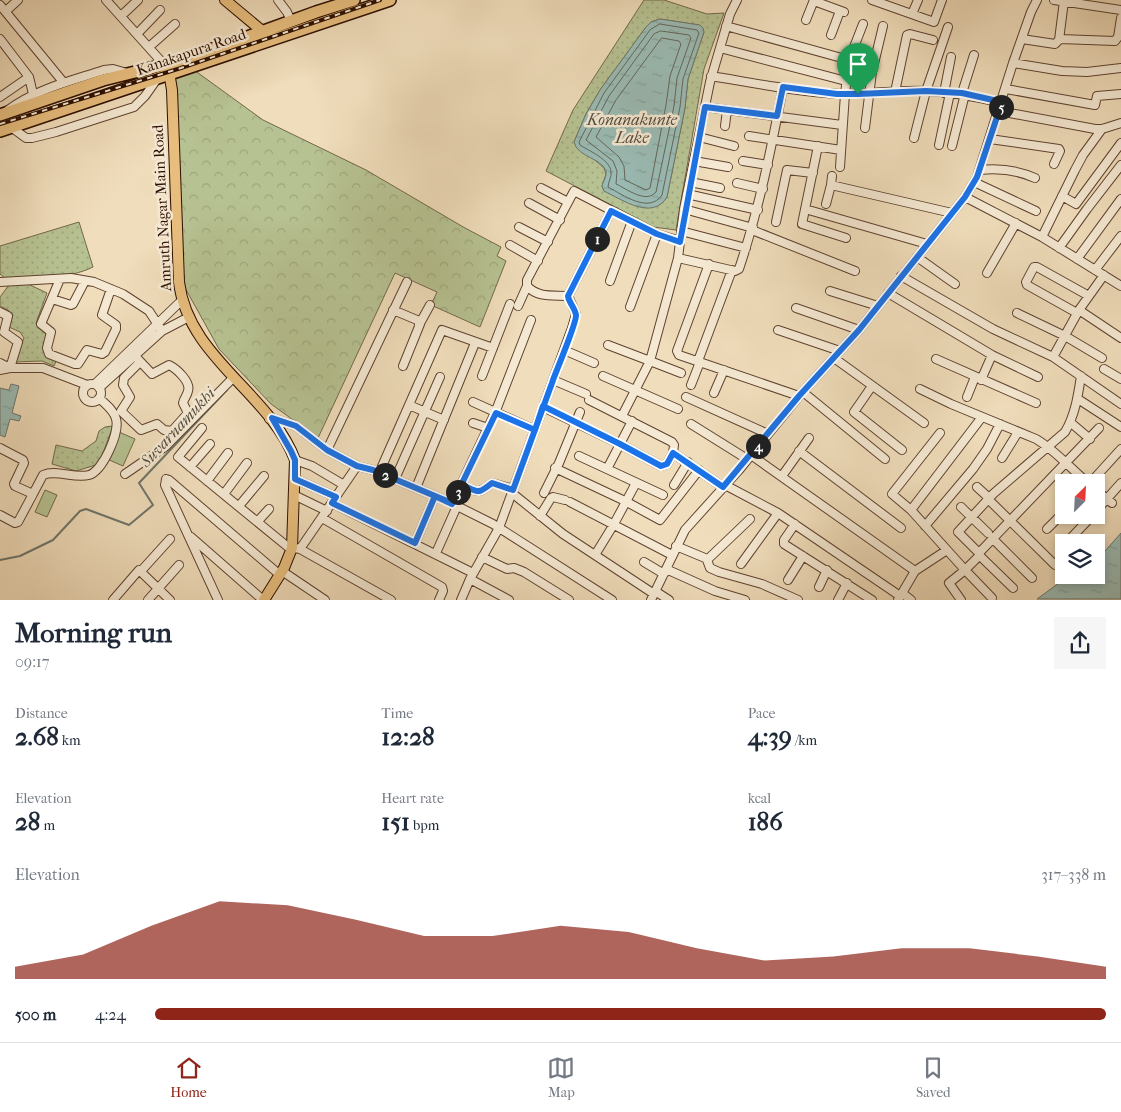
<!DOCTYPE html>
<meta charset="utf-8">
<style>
:root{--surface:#fff;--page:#f6f6f7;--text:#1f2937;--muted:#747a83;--line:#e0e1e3;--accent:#8f2418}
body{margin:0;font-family:"IM FELL French Canon",serif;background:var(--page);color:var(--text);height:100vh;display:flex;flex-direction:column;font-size:19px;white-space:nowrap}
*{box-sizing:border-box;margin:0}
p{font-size:16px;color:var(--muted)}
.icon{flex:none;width:28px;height:28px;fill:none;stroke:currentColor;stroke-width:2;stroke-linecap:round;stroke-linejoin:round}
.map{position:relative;height:600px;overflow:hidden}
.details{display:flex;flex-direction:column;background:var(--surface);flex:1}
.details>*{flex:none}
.needle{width:32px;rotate:24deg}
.buttons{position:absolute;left:1055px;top:474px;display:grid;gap:10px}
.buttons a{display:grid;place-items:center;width:50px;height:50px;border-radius:0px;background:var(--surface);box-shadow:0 2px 8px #0003;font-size:25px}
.pin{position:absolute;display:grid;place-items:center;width:42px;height:42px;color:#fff;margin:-51px -21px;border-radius:50% 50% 50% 0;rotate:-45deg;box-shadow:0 0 5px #0007}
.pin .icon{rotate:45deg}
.km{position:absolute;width:25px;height:25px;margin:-12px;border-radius:50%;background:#222;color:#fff;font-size:14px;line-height:25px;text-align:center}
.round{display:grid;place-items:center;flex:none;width:52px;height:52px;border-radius:0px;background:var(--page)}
.head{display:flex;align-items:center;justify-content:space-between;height:85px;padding:0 15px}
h1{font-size:28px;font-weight:800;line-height:38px}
.figures{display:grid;grid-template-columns:repeat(3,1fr);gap:8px;height:85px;padding:5px 15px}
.figures div{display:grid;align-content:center}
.figures b{font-size:25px;font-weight:800}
.figures small{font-size:14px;font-weight:400}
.figures p{font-size:14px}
.chart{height:140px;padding:10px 15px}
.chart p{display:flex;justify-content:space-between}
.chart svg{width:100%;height:90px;margin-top:5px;fill:var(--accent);opacity:.7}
ul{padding:0 15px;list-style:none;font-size:16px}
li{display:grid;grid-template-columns:80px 60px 1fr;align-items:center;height:38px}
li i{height:12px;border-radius:6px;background:var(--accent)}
.menu{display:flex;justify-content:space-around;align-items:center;height:70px;border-top:1px solid var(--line);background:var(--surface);font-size:14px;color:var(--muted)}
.menu a{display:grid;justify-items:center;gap:2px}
.menu .active{color:var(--accent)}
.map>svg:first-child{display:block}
.forest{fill:url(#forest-crowns);stroke:#726849}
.park{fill:url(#park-dots);stroke:#726849;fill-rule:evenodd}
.pitch{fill:#b7c292;stroke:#726849}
.water{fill:url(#water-ripples);stroke:#6e766c}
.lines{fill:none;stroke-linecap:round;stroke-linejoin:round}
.shore{stroke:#64655a;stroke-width:1}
.stream{stroke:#6e766c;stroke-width:2}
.minor-casing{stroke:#5e422f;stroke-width:10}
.major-casing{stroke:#2d0f00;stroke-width:12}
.highway-casing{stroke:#2d0f00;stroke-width:14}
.minor{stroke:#f5e9d3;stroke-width:8}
.major{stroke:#e8be7e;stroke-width:10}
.highway{stroke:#e8be7e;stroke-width:11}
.rail-casing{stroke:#2d0f00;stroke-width:4}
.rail{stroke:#f5e9d3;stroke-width:2;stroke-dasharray:5.5;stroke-linecap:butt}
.route-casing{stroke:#fff;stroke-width:10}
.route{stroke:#1a73e8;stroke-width:6}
.labels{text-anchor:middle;stroke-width:5;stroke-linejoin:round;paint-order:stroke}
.street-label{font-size:15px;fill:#2d0f00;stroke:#f5e9d3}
.water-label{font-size:16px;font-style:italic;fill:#534b3f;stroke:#f5e9d3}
</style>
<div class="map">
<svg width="1121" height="600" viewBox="0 0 1121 600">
<defs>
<pattern id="forest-crowns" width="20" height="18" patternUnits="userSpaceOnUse" patternTransform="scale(1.25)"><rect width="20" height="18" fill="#b7c292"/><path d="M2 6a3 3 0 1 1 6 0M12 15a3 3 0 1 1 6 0" fill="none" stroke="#9ea67c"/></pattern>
<pattern id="park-dots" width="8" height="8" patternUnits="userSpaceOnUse" patternTransform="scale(1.25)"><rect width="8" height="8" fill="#b7c292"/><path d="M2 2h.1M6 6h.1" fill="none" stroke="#9ea67c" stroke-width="1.8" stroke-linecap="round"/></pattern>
<pattern id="water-ripples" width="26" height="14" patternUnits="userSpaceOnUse" patternTransform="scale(1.25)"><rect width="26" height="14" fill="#9abbb4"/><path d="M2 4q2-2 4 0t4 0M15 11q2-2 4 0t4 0" fill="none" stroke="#85a099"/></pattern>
</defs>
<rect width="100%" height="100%" fill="#f0ddbb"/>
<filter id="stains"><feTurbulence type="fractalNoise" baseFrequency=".004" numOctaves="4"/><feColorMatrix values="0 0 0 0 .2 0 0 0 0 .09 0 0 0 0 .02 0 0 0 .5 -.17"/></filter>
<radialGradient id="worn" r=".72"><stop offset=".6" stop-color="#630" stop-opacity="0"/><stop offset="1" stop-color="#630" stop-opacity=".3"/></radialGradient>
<!-- forest -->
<path class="forest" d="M194,70L263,120L366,170L465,228L501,247L497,256L506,261L480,327L431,305L437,292L395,273L318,438L271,404L219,349L184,286L173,77Z"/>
<!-- park -->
<path class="park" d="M644,0H664L707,14L724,13L704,69L676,230L653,227L546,171L573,110ZM660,19L699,25L704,32L688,79L685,108L667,197C653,220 622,199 604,191L602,186L606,174L604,168L574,142L586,114L600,90L646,27L651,22Z
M79,222L93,267C67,280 33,277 5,278L0,274V246Z
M28,284L47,293L36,323L38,327L47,333L45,346L57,359L54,366L42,361L14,362L24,338L20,332L9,327L13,315L8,310L0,306V297L9,285Z
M113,426L99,464L76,471L52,464L56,445L82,451L96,441L99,431L105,427Z"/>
<!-- pitch -->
<path class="pitch" d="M119,432L135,439L123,466L107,459Z
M45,490L57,495L47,517L35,512Z"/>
<!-- water -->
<path class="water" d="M660,19L700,25L703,28L704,32L688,79L685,108L667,197C652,221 623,200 604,191L602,186C603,182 607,176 606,171C602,158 577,157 574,142L586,114L600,90L646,27L651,22Z
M11,384L19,386L12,413L21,416L19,421L10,419L5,437L0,435V388L9,390Z
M1121,533V599H1037L1070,575H1096V557L1105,551Z"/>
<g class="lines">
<!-- shore -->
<path class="shore" d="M660,24L697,30L699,33L683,79L680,107L662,195C649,214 623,195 608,187C608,182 612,177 611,171C609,159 589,151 580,145L579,142L604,93L650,30Z
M661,31L689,35L691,38L677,78L674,106L656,192C646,204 627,189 616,184L617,171L613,161L586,140L609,96L654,34Z
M662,38L679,41L681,44L670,76L666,105L650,188L646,190L625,180L624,166L619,157L596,137L616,100Z"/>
<!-- stream -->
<path class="stream" d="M0,560L20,556L53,540L80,511L86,509L129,525L153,505L139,483L227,390"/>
<defs>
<path id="minor" d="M106,0L160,60L162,66
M278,0L287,12L291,21
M872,0L934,22L942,0
M1054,0L1121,10
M814,1L844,12
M0,5L64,83
M6,11L18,0
M912,14L918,0
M121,16L138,0
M806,20L814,0
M726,26L849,60
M137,34L160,10
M831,35L840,11
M0,39L29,77L33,94
M1022,39L1055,44L1060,39L1115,41L1118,37L1121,18
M1059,40L1064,1
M149,47L175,24
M720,48L846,81
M1013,63L1062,71L1087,72L1121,68
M711,76C754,83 797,92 840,94C869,95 898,89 927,91C953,92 977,97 1002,103
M1006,89L1095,105L1097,96L1121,94
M895,92L907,35L910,34L933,40
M944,93L951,57
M962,93L974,55
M0,97L29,77
M705,107L842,125
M8,110C36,89 71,81 104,70L113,69L127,73
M999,111L1095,129H1102L1121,123
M725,126L727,110
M11,127L26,138H32L56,132L134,107L145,96L157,79
M865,128L872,72L883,26
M749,136L841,150
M699,137L734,146
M914,138L926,91L948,27
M990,139L1059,149L1060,151L1054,164
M939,145L950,93
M818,146L802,224L846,238
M952,146L965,94
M694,161L728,167
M743,161L768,165
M840,167L845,94L849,60L863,24
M980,170C999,168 1017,170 1035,178
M832,176L831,185L952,213
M690,182L720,188
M974,182L1036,211
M737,183L763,189
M541,188L568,202
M687,194L758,210
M1062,196L1076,204L1121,143
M965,197L1042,237L1121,286
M529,203L560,220
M826,204L831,185
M684,209L753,228
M805,209L927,244
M776,222L787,170L813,173
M519,227L548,242
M752,230L855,271
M681,231L746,248
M1042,237L1075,170L1083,155L1102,129
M510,245L538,261
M1059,248L1087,209L1121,165
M917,257L955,284
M678,258L735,271L739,269C759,209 771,150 783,87
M1077,259L1121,199
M709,264L677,351L679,355L799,396
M1095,270L1121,236
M987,273L1016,223
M901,276L993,329L1053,357L1079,310L1104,275
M60,279L41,324L51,332L47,348L49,354L75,364H78L87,350L102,354L105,352L116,329V325L102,315L111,289
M610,281L632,221
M0,282L71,278L94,282L123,294L149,311L162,331
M830,291L878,306
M888,293L992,355L1038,377
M568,296C552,295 538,298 527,286V280L574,191L657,234L680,241
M52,299L71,305L73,304L85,281
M518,306L527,286
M630,307L657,234
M796,308L859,330
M393,310L417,320L420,324L403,366
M1079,310L1121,338
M0,312L8,316L4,332L18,342L10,368L0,363
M1017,313L1065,336L1102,358
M1077,313L1027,285L1026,282L1034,267H1037L1089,296
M419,325L430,305
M778,330L840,351
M608,345L650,361L678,258L684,209L710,82L730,14L737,0
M564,350L594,363
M135,356L152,374L169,365C177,369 191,382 188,391C187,396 184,398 183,403L188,413L172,431L164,430L157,424L141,430L121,411L130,397L123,385L124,378L140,362
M1053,357L1121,404
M834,358L924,423
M936,359L1036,403
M698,361L732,270
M1104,369L1121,379
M0,370L10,368H43L87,385
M482,376L510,304
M603,376L678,409
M553,380L586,394
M981,380L992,355
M83 393a9 9 0 1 1 18 0a9 9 0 1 1-18 0Z
M95,384L180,302
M691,385L700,362
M872,386L854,412L902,450
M99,388L162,331L187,318
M920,389L951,404L1036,439C1055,450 1070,468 1087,482
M803,392L885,459
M714,393L724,370
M686,397L768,434
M967,397L975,377
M1078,399L1121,427
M473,402L535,430
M409,405L444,420
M543,407L620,444L661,466L667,464L673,453L674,445L672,442L589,400
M622,416L650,361L681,373
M269,419L272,418L296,426L327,450L357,466L373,470L447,501L493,524L612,600
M632,421L607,469L663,495
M1070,422L1090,439
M473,423L488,428
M691,424L747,459
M202,428L178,457L288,547L300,549L391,600
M940,433L892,494L911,510L947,550
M0,448L23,460L24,463L14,484L15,486L33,494L18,522L15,523L0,515
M327,450L407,282
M799,451L901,528
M673,453L723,487
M751,455L915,571
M579,456L607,469
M1002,458L1018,432
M295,460L312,466L344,485
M190,467L210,444
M555,468L625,501L660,520L699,470
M379,473L442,330L493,348
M125,474L166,446L231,380
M782,476L809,438
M295,479L336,497
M395,479L440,377
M207,481L228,453
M1091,482L1121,449
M461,485C479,492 477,495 492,483L513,489
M674,485L688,462
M725,485L778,513L900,596
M977,487L989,498
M416,488L475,343
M1096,490L1112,503
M512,493L563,534L654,594
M544,493L559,463L580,412
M33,494L43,475C57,469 74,479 89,475C103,471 120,432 116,419C114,410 105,404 99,398
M224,494L247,463
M294,495L327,511
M988,499L1055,565
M570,502L672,555
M332,503L473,573
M452,504L495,413L531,320
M239,506L264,476
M961,507L988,533
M911,510L982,417
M1096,511L1121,483
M540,516L551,498L553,497L565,500
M322,518L442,587L443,591L439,600
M258,521L269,509
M795,524L784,540V544L872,600
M925,526L973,469L987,449L1000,424
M1047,529L1064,512
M191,537L263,600
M993,539L1032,578
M1067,542L1093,515
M415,543L435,496
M676,546L705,558L707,560L710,568L719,572L762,584L798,600
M300,549L357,466
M436,553L457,506
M979,553L1099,428
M595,555L614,524L636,483
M979,555L1013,588
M482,557L507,569L514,568L524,572L569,600
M707,560L750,519
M644,562L664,574
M741,564L778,513
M666,569L715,591L745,600
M141,571L170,539
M282,571L325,600
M788,580L803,556
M819,587L827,570
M655,591L669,600
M902,593L911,600
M113,600L139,570L170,600
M148,600L179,565
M218,600L165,485L166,479L169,480L280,575
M461,600L470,579
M509,600L470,579L499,528L572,328L576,314L568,296L611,211
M651,600L685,530L739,470L799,396L859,330L965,197L977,177L1013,63L1031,12L1037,0
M838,600L847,583
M898,600L915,571L947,550L965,570L979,556V553L958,532L993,494L1065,432C1075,415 1078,396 1081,376
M961,600L949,583L965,570L992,598"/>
<path id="major" d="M225,0L267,35
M168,66L172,90L179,282C188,358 270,393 295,460L292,548L284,568L264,600"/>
<path id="highway" d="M0,115L103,80L167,64L228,44L316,12L354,0
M0,131L390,0"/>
</defs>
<!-- minor casing -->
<use href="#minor" class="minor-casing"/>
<!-- major casing -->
<use href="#major" class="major-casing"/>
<!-- highway casing -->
<use href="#highway" class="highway-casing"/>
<!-- minor -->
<use href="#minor" class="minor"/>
<!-- major -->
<use href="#major" class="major"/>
<!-- highway -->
<use href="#highway" class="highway"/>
<defs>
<path id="rail" d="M0,124L181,68L380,0"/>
</defs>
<!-- rail casing -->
<use href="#rail" class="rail-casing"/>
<!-- rail -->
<use href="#rail" class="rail"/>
</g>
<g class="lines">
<defs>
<path id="route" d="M858,94H837L783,87L777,116L705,107L680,242L657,234L611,211L568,296C569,303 575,308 576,315C577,322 557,369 553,380L552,383C539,419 526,454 513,490L492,483C477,495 479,492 462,485L452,504L447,501L373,470L357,466L327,450L296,426L272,418L291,451L295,460V479L336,497L332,503L415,543L435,496L452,504L496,413L535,430L543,406L620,444L661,466L667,464L673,453L723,487L799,396L859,330L965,197L977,177L1002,102L962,93L926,91L858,94"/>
</defs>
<!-- route casing -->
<use href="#route" class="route-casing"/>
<!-- route -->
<use href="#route" class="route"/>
</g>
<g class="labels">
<!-- street labels -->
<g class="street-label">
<text transform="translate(191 52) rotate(-19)" y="5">Kanakapura Road</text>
<text transform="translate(162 208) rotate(-93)" y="5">Amruth Nagar Main Road</text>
</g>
<!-- water labels -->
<g class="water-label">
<text x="632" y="125">Konanakunte<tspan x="632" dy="18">Lake</tspan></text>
<text transform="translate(177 427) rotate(-47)" y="6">Suvarnamukhi</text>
</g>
</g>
<rect width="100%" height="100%" filter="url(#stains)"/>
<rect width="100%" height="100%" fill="url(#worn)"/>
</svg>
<div class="buttons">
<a><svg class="needle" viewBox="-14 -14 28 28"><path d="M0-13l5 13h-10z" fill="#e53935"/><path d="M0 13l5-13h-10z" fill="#747a83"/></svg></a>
<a><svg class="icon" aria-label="layers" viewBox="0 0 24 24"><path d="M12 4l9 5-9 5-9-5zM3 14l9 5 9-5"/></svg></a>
</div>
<div class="pin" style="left:858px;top:94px;background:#1e9e55"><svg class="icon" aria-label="arrive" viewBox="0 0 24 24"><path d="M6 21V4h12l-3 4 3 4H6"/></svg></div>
<b class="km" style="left:597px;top:239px">1</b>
<b class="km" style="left:385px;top:475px">2</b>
<b class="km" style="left:458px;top:492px">3</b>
<b class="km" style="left:758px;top:446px">4</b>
<b class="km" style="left:1001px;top:107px">5</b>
</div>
<section class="details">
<div class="head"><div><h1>Morning run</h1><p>09:17</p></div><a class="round"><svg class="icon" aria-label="share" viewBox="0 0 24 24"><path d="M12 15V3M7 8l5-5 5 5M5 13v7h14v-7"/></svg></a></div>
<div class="figures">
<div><p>Distance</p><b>2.68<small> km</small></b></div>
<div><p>Time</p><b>12:28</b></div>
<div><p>Pace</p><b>4:39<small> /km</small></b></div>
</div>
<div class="figures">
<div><p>Elevation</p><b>28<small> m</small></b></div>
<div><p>Heart rate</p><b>151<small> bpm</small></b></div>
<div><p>kcal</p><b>186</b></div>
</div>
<div class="chart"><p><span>Elevation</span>317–338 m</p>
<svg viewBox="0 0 160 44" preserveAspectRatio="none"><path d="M0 44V38L10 32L20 18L30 6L40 8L50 15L60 23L70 23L80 18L90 21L100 29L110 35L120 33L130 29L140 29L150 33L160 38V44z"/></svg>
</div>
<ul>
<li><b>500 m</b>4:24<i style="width:100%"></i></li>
</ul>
</section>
<nav class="menu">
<a class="active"><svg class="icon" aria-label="home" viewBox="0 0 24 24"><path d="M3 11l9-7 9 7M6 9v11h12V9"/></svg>Home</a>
<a><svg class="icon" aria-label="map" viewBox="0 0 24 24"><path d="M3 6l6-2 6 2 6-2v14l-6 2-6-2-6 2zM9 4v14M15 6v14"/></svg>Map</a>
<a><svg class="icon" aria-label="saved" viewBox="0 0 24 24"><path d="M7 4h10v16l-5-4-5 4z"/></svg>Saved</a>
</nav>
